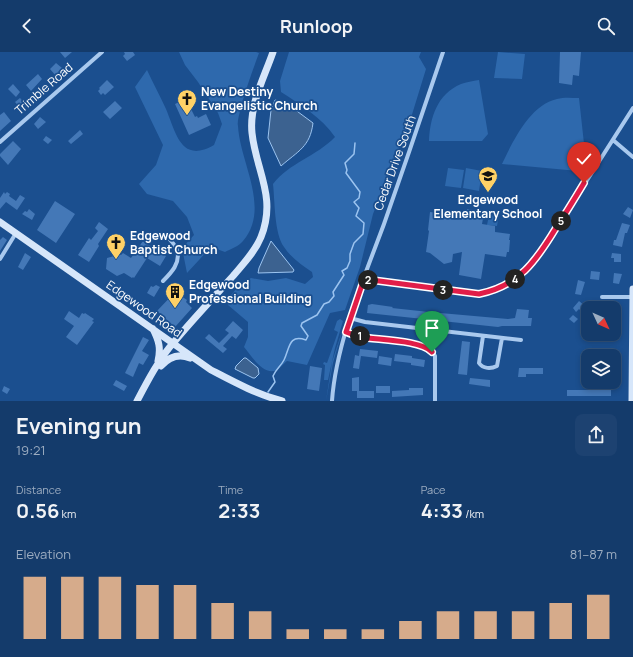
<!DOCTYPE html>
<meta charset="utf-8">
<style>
:root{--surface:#143b6b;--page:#1d4271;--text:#f1f3f6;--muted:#9dadc1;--line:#33557e;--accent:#d6ab8b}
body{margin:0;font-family:Manrope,sans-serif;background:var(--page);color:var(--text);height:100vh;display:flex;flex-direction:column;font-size:15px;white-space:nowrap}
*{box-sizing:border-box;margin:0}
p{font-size:13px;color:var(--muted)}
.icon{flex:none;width:22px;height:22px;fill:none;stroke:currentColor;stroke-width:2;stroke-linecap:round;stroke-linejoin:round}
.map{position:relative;height:349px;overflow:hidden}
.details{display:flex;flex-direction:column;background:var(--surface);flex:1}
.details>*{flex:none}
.needle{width:26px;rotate:134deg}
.buttons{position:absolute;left:581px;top:249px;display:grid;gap:8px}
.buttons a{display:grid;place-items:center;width:40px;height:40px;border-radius:8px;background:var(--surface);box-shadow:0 2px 6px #0003,0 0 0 1px var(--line);font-size:20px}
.pin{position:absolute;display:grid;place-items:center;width:34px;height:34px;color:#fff;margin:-41px -17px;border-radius:50% 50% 50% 0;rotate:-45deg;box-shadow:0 0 4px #0007}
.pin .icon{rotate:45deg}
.km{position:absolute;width:20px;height:20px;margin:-10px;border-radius:50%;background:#222;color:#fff;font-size:11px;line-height:20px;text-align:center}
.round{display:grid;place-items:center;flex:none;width:42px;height:42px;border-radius:8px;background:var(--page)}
.overview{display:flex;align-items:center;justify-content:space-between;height:68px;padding:0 16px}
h1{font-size:22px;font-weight:700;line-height:30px}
.metrics{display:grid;grid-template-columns:repeat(3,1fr);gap:6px;height:68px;padding:4px 16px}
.metrics div{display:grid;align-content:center}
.metrics b{font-size:20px;font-weight:700}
.metrics small{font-size:11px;font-weight:400}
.metrics p{font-size:11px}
.chart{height:112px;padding:8px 16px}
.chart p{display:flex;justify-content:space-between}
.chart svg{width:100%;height:72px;margin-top:4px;stroke:var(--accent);stroke-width:6}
header{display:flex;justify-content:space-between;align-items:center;height:52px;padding:0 16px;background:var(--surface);font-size:18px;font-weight:700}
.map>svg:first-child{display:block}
.green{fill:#2e69ad}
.water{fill:#3c6290;stroke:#9cc4f0}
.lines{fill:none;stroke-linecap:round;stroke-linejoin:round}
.stream{stroke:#9cc4f0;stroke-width:1.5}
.building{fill:#4478b7}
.street{stroke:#a9c9ee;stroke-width:4}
.secondary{stroke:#d6e6fa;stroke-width:7}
.route-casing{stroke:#fff;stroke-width:8}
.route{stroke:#e11d48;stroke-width:5}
.labels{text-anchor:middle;stroke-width:3.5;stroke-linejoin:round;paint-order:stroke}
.street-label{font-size:12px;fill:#fff;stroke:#1b4f8f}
.poi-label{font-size:12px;font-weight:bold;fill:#fff;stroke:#1b4f8f;text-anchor:start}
</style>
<header><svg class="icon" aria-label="back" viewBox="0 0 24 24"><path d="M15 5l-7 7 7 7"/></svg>Runloop<svg class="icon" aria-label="search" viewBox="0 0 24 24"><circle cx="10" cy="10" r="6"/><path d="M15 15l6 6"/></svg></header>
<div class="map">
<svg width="633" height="349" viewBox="0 0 633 349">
<rect width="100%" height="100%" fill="#1b4f8f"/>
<!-- green -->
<path class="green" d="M179,0H256L259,1C252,20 245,39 240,59C239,64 237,70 238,74C240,111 271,156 243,189C239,194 231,197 225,200L211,195L187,221L182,196L194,183L187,165L173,149L147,142L139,132L156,113L163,93L135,35L147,18C153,31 160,44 166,57C176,81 181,112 214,93L222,72L218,61L198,30L185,13Z
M289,0H421L419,5L426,17L410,69L373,162L360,215L345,258L330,261L307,313L287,309C283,312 279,318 274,319C261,321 251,303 244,295L248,285V270L228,253L227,247L241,232L251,226L268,229L286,226L305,232L313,225L312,220C302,213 291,206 284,195C274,181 275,149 273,132C289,111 317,104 335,85C321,65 301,53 281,40L280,29Z
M498,0L525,2L522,27L494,26Z
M479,28L488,82L482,89H429C430,66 437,42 461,32C466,30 473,29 479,28Z
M579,46L586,110L578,119L502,112C513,89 530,53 557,47C564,45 572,46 579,46Z
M448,116L464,118L461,136L445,134Z
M466,116L482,119L479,139L463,136Z
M489,163L495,164L498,168L497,174L487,173Z
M340,267L343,269L335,296L328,328H324L325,313L323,312L324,310L327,311L338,280L334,278L337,269Z
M345,270L333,311L326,349L332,310Z"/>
<!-- water -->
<path class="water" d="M275,48L286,51L313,71C310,95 298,99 281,114L268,86L271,58Z
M271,189L294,218L293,220L258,221L259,216Z
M244,306H246L258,316L259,322L255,326H253L235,317L236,314Z"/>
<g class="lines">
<!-- stream -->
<path class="stream" d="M268,340L275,330L273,324C276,317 281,314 284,308C290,296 288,282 306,288L308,284L301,274L302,271L317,263L324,252L329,250L334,244L333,240L344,223L342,219L347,216L350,209V202L354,191L363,182L364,171L356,164L359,156L354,150L359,146L360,140L346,121L347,118L345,111L354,102L355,91"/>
</g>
<!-- building -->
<path class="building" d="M60,0H72L65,6Z
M124,0H133L135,3L127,9L123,4L125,2Z
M560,0H581L579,24L573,23L572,33L559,31Z
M56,11L62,16L58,20L60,21L56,24L50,17Z
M38,22L42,27L31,39L26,33Z
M107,28L114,35L105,43L103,41L101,43L98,39L100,37L99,36Z
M13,32L20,40L16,45L8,37Z
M20,46L27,54L22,58L15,50Z
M186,47L195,65L197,64L198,66L206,62L211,73L189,83L175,52Z
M115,49L122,56L110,67L103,60Z
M4,60L11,69L0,79V63Z
M40,65L46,70L38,77L34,72Z
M80,78L83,82L71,92L68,89Z
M46,84L52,88L48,92L43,88Z
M13,89L21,97L8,113L0,104V102Z
M4,140L5,142L7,140L10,142L9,144L16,149L20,143L25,146L17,158L6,150L0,157V146Z
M55,149L75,162L56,191L37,178Z
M628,155L633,158L630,166L623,162Z
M29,157L35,162L32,168L22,162L25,159L27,160Z
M467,157L479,159L478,161H484L482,172L495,174V180L510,182L509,188H510L509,200H507L506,205L485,202L481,227L459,223L462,200L453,202L452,210L444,212L430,201L426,200L429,179L428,178L430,160L449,162V160L467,162Z
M99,170L108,177L98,192L99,194L89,210L78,203L89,186L91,188L98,179L95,176Z
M622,171L630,173L627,181H625L622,195L613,193L614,188H616Z
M3,185L7,188L0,199V188Z
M143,189L166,204L160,214L147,206L134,226L133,225L132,226L124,221L117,224L106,217L107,206L118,203L119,202L121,203L123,201L131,206Z
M25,201L31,205L23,218L18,215Z
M612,201L621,202V210H614V206H611Z
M591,219L600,220L599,228L590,227Z
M614,221L622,222L619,232L613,231Z
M578,228L585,230L581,243L575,242Z
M156,233L160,235L154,245L147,241L151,234L153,235Z
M175,240L187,248L186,250L192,256L175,275L157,259Z
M579,249L586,255L582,260L579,257L576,260L573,256Z
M372,252L393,255L392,256L429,260L508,267L515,266L517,257L529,258L528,266H532L531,274H502L498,275L367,261L368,253Z
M69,259L79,266L82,261L84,262L85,261L94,267L92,269L94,270L77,293L66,285L74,274L64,267Z
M573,263L578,267L574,271L569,267Z
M233,269L243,278L236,287L232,284L223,294L227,297L223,301L205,286L209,282L219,291L229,281L225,278Z
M143,285L149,288L142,299L149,303L143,313L139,311L133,325L125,321Z
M462,289L470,290L467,323L458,322Z
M360,297L378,299L377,306L361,304L359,317L353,316L355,303L359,304Z
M395,302L412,304V306L425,308L424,315L411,313V311L394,309Z
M379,304L392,306L391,314L378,312Z
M580,311H588V323H580Z
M310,314L322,316L319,339L307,337Z
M519,316H543V322H526V325H518Z
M359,325V339H352V326Z
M470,326L490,328V335L469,332Z
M116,328L127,334L124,339L113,333Z
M4,334L10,337L7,342L2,339Z
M376,334H390V341H376Z
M409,336H423V343L392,345V339L409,338Z
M567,338H611V344H567Z
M357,339H374V346H357Z"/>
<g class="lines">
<!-- street -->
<path class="street" d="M613,88L633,105
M0,90L102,0
M0,207L16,181
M363,227L479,242C506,237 526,221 542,199L633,56
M163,229C171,221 181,211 177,198C176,194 171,189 168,185
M602,245H633
M350,266L365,270L521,288
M346,280C372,288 399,289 425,294L432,299L435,304V349
M483,284L479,311C483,317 491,317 497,314L502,286
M332,349C336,291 364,226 384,172C404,115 424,57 443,0"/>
<!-- secondary -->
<path class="secondary" d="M0,170L211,318C234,330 256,342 282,349
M153,277C159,289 161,296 158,309
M161,314C169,305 178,301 190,306
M137,349C148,328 159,307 174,290C193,267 213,246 233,224C243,212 255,200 261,185C277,145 256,119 252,81C249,53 264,26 273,0
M632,349L633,237"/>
</g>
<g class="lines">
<defs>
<path id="route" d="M432,300C421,288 379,288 361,285C356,284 351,282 346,280L364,227L479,242C519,234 536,209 556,176C566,161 575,146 584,131"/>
</defs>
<!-- route casing -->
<use href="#route" class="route-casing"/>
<!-- route -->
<use href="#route" class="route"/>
</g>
<!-- icons -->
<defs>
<symbol id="church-pin" viewBox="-11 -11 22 30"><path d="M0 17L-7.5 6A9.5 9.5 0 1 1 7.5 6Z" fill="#ffd166" stroke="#1b4f8f"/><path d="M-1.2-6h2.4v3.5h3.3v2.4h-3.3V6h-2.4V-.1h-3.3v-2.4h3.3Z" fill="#111"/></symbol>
<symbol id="school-pin" viewBox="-11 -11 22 30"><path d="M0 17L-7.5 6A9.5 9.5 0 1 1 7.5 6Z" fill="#ffd166" stroke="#1b4f8f"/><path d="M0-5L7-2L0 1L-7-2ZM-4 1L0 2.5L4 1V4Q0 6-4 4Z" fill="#111"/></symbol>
<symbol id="building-pin" viewBox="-11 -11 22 30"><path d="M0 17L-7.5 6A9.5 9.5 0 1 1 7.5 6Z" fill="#ffd166" stroke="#1b4f8f"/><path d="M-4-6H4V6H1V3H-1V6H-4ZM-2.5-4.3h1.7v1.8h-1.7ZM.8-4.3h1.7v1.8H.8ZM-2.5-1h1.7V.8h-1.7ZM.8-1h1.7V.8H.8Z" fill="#111"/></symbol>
</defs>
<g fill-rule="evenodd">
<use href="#church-pin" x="176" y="36" width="22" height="30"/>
<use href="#school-pin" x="477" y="113" width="22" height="30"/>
<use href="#church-pin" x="105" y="180" width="22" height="30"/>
<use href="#building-pin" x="164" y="229" width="22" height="30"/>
</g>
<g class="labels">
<!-- street labels -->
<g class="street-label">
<text transform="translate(44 37) rotate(-41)" y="4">Trimble Road</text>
<text transform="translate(395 111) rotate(-70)" y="4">Cedar Drive South</text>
<text transform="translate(144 257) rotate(35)" y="4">Edgewood Road</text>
</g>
<!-- poi labels -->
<g class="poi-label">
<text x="201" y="44">New Destiny<tspan x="201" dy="14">Evangelistic Church</tspan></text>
<text x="488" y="152" text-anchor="middle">Edgewood<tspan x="488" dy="14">Elementary School</tspan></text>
<text x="130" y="188">Edgewood<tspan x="130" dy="14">Baptist Church</tspan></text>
<text x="189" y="237">Edgewood<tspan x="189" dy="14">Professional Building</tspan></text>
</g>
</g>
</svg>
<div class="buttons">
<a><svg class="needle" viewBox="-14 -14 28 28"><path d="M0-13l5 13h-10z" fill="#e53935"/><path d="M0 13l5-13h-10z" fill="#9dadc1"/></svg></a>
<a><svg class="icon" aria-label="layers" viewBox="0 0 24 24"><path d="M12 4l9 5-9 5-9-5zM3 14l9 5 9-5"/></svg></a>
</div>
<div class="pin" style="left:432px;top:300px;background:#1e9e55"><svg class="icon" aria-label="arrive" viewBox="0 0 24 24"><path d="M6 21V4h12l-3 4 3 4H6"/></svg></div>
<div class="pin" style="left:584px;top:131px;background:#d93025"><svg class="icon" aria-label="check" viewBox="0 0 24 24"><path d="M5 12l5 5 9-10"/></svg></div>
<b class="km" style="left:360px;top:284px">1</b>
<b class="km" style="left:368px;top:228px">2</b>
<b class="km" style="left:443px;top:238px">3</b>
<b class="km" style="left:515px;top:227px">4</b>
<b class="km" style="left:561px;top:169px">5</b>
</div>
<section class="details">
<div class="overview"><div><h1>Evening run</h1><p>19:21</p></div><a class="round"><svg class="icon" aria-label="share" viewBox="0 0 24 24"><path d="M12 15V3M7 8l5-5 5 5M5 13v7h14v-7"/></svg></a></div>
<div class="metrics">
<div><p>Distance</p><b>0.56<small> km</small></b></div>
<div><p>Time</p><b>2:33</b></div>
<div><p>Pace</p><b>4:33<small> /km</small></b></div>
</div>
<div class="chart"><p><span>Elevation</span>81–87 m</p>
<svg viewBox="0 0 160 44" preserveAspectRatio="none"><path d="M5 44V6M15 44V6M25 44V6M35 44V11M45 44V11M55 44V22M65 44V27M75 44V38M85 44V38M95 44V38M105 44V33M115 44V27M125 44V27M135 44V27M145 44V22M155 44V17"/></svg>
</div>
</section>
